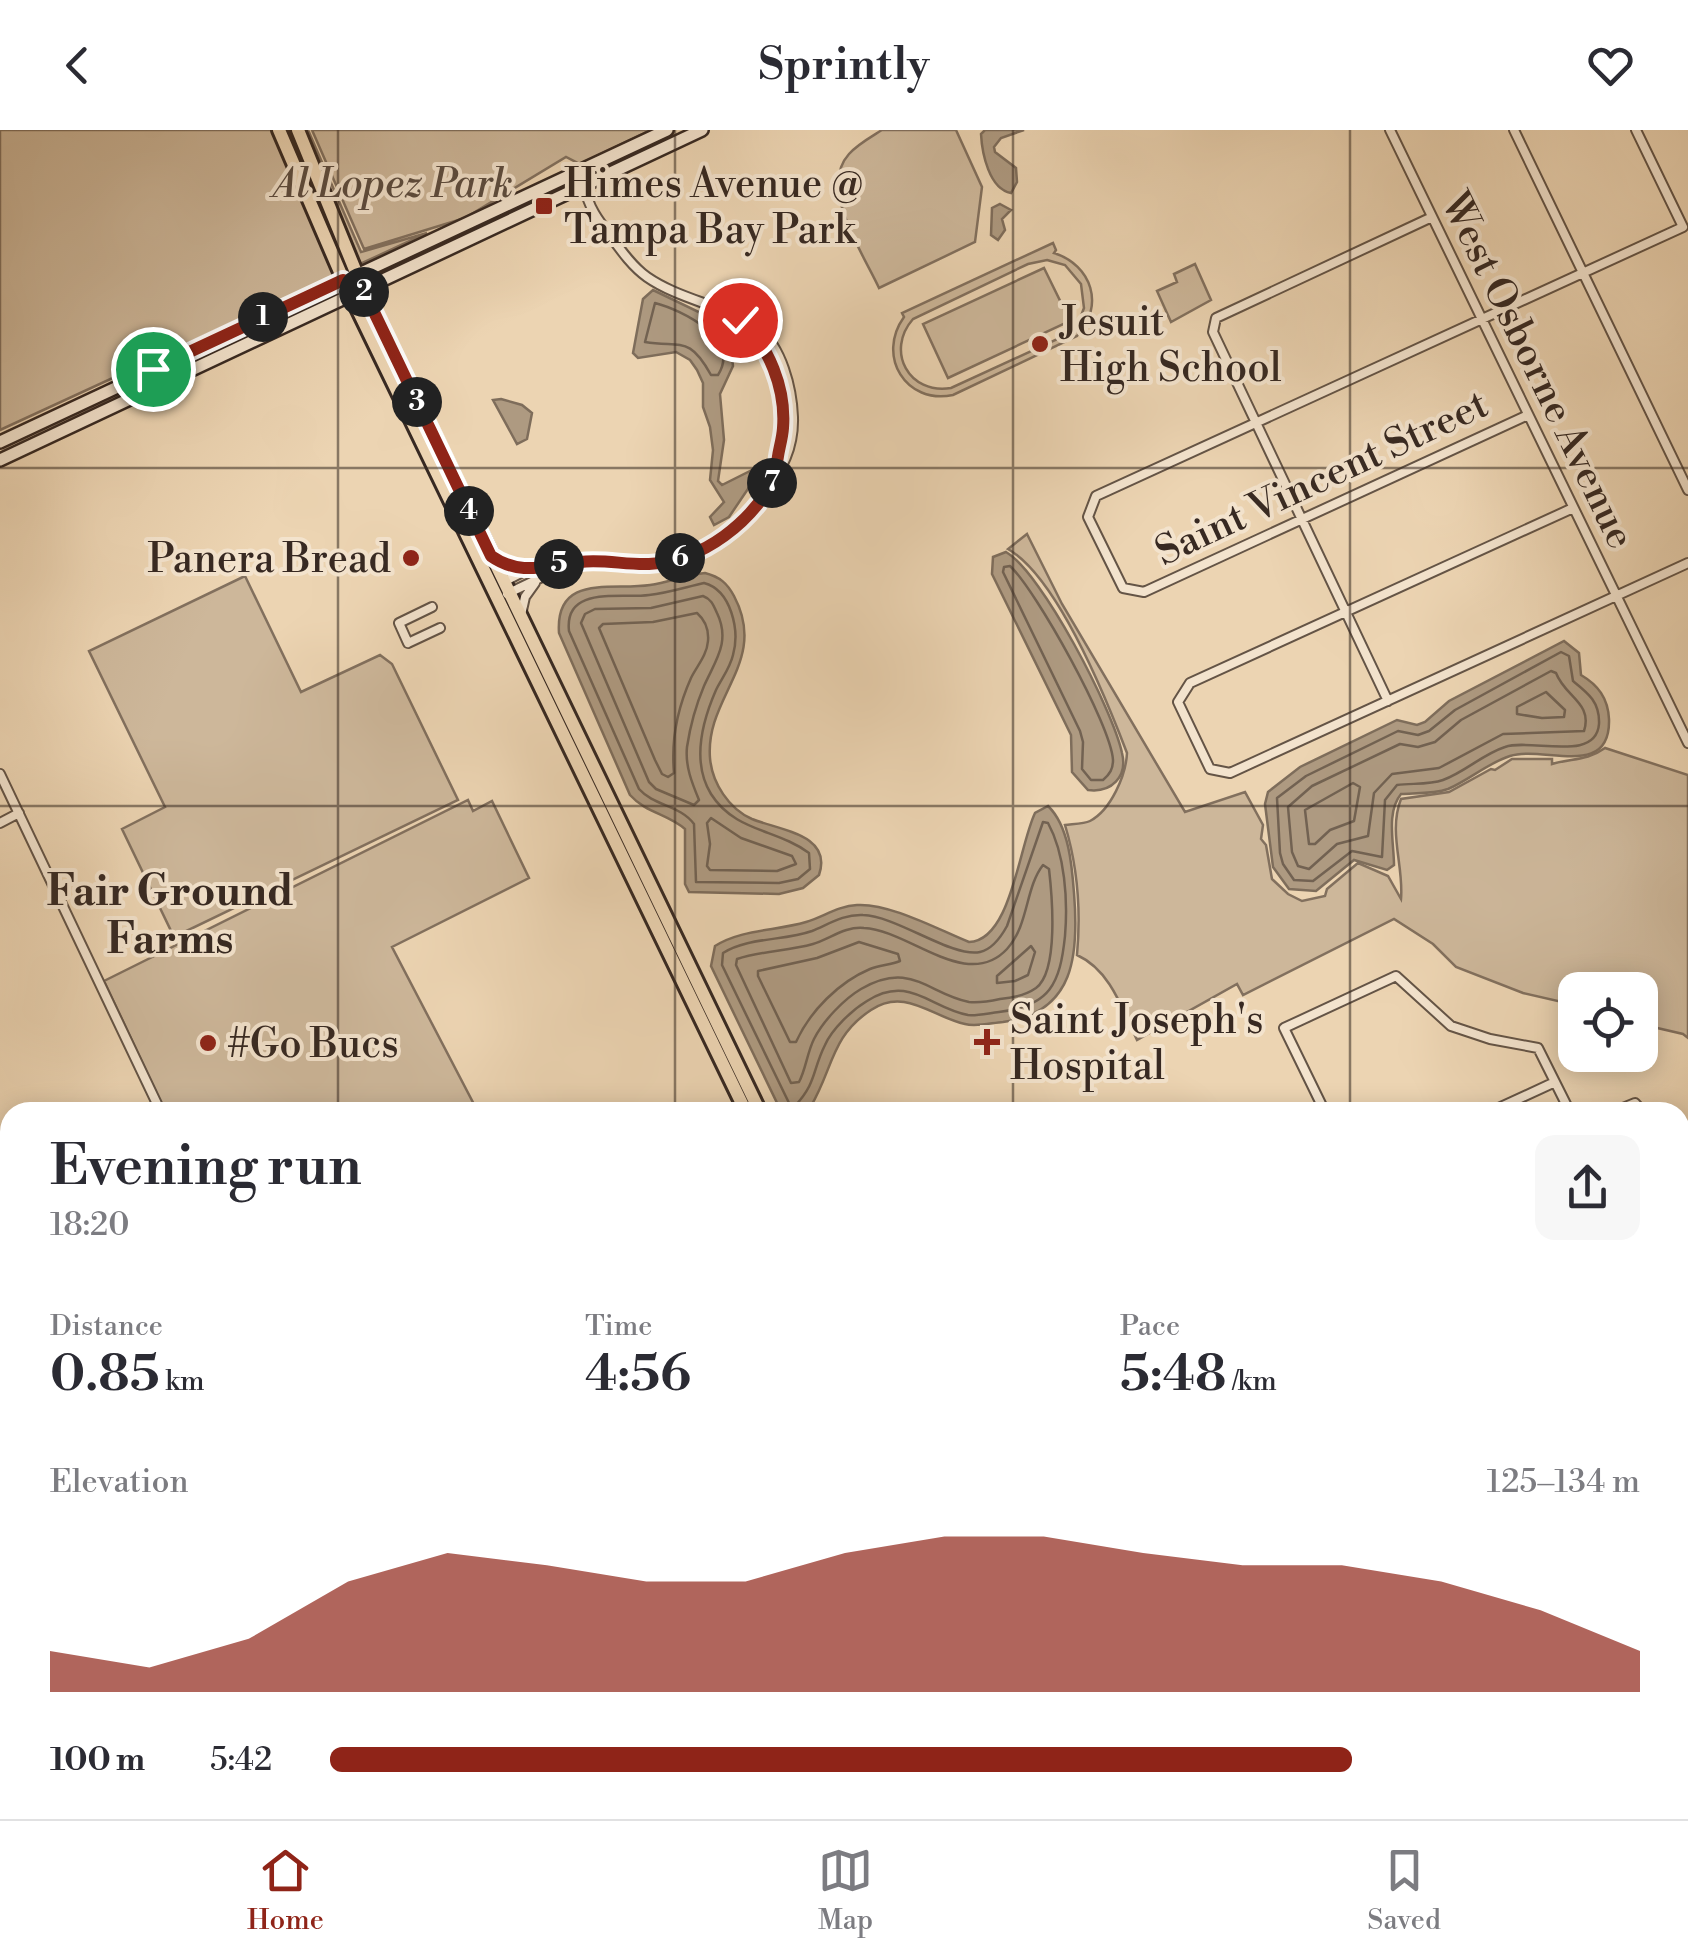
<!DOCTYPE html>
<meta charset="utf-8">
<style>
:root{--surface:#fff;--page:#f7f7f7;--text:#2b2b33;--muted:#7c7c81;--line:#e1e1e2;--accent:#8f2418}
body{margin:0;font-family:"Libre Bodoni",serif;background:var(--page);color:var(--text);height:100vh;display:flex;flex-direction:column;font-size:38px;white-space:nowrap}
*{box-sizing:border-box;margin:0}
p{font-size:32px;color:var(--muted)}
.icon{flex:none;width:55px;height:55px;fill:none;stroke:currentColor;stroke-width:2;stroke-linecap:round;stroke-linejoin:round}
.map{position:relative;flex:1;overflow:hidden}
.details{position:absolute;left:0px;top:972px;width:1690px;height:718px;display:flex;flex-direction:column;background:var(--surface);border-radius:30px 30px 0 0;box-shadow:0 5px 25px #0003}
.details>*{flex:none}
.controls{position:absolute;left:1558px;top:842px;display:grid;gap:20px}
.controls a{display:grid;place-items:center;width:100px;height:100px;border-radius:20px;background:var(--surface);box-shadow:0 5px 25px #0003;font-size:50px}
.pin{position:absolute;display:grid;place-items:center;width:85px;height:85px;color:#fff;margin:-42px;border:5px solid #fff;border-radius:50%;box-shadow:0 2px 10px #0007}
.km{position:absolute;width:50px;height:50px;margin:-25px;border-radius:50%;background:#222;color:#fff;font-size:28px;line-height:50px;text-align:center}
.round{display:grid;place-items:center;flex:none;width:105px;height:105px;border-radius:20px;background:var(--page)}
.summary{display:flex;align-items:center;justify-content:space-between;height:170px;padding:0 50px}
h1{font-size:55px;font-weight:600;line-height:75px}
.metrics{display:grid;grid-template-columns:repeat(3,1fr);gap:15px;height:170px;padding:10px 50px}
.metrics div{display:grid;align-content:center}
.metrics b{font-size:50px;font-weight:600}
.metrics small{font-size:28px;font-weight:400}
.metrics p{font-size:28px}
.chart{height:280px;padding:20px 50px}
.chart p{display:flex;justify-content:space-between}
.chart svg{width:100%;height:180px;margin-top:10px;fill:var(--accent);opacity:.7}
ul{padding:0 50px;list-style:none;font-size:32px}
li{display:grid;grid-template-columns:160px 120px 1fr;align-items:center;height:75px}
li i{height:25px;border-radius:12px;background:var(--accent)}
header{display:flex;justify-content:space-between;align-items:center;height:130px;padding:0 50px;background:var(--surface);font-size:45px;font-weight:600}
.menu{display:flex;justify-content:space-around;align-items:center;height:140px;border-top:2px solid var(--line);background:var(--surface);font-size:28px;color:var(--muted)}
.menu a{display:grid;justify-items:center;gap:5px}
.menu .active{color:var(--accent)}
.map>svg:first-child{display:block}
.green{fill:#cdb79a;stroke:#82705e;stroke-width:2.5;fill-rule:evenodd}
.water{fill:#ae9a81;stroke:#7e6d5b;stroke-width:2.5}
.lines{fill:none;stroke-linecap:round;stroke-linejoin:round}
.shore{stroke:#726252;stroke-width:2.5}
.street-casing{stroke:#645446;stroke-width:12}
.secondary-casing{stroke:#372922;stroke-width:16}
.primary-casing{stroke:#372922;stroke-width:18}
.street{stroke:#f3e3cd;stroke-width:8}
.secondary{stroke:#f3e3cd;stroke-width:11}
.primary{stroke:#ecd4b2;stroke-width:12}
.route-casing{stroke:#fff;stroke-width:20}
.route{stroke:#8f2418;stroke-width:12}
.grid{fill:none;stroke:#372922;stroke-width:2.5;stroke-opacity:0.55}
.poi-dot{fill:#8f2418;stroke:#f3e3cd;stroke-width:4}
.labels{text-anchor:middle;stroke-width:8;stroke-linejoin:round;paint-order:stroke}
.park-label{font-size:40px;font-style:italic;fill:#5c4c40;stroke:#f3e3cd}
.poi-label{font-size:40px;fill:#372922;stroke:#f3e3cd;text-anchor:start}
.street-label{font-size:40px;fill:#372922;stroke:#f3e3cd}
.neighbourhood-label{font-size:42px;font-weight:bold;fill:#372922;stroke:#f3e3cd}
</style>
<header><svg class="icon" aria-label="back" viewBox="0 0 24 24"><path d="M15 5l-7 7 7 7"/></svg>Sprintly<svg class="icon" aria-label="heart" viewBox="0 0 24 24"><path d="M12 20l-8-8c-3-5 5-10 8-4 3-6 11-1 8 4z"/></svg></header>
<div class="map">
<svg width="1688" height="1689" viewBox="0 0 1688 1689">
<rect width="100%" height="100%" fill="#ecd4b2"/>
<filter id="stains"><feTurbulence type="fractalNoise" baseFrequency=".002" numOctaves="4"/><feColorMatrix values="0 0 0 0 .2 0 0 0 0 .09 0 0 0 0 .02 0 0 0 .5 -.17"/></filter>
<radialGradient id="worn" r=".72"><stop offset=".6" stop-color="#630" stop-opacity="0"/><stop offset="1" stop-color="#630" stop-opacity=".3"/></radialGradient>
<!-- green -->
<path class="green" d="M0,0H274L336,145L0,300Z
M284,0H293L349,139L344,141Z
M303,0H308L361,122L427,103L358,135Z
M312,0H651L580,34L566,27L465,88L364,119Z
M882,0H956L982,57L975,112L879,158C863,123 818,58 849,24C858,14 871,7 882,0Z
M1053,113L1056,120L1054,123C1092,135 1105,176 1077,206L953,265C906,275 876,226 904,187L902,183ZM1047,130L1065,135L1081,154L1084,178L1077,196L1062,207L951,258C909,265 885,221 913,189L1028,134Z
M1195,134L1211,170L1171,192L1157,161L1177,152L1174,144Z
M1044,138L1070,191L948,248L923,194Z
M1027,404L1062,474L1185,682L1245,662L1263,695L1261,709L1266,715L1272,749L1288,764L1302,771L1325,766L1327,759L1358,733L1388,746L1401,769C1404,736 1388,702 1401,669L1449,662L1491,639L1495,640L1512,629H1552V634C1572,628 1587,631 1605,618L1688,645V908L1683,904L1640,894V860H1575V875L1523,863L1456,837L1433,814L1394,789L1243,865L1237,854L1137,910C1122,878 1110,840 1077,825C1081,781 1078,738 1065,695C1072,694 1084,694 1090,691C1111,680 1126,645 1127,623C1106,568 1058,448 1008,419Z
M245,446L301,562L380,525L392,534L458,670L174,807L122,699L165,677L89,521Z
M468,670L473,681L492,671L529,748L392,817L478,982H160L164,979L104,851Z"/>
<!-- water -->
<path class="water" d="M985,0H1024L1001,8L994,17L995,22L1016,38L1017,52L1011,63C989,59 982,23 981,4Z
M1000,74L1011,80L1002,89L1005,100L998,110L991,105L992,78Z
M653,160L707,186L731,217L733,236L720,264L724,310L718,351L722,355L754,339L756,347L729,387L714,395L710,387L724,372L710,350L713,320L710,297L703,277V253L697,240L690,230L676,222L638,228L633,223L643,169Z
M501,269L522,275L532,283L527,309L517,314L493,270Z
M1006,422C1042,443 1113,580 1122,623C1128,647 1111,663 1088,660L1072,642L1071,605L992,444L993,427Z
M705,443C720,447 727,453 734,466C769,532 705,566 710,628C712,653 729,679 752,689C779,700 833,704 819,745L803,758L779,764L689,762L685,754V699C668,684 646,683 630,665L559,503C555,443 612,461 650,455C669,452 687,445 705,443Z
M1564,511L1579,523L1581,545C1598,555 1608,568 1609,589C1611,650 1543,615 1510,626C1488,633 1469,650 1448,659C1434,664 1416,663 1401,664C1386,682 1394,713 1394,735L1387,740L1354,730L1316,761L1289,759L1273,737L1265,674L1268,662L1300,637L1397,590L1417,595L1425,592L1449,571Z
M1048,676C1069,696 1072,736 1074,763C1079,824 1075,883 1003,892C991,893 976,897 965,894C932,887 905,857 871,880C831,906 833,939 811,976L799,982H784L779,977L711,836L715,816C742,799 776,801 806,792C823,787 838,776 857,775C890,773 939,800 969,812C1011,811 1019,716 1035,683Z"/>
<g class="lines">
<!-- shore -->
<path class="shore" d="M655,173C682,180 741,209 718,245H711C689,205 681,218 645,212Z
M1010,436C1036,460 1111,595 1113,630C1113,639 1110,644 1103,650H1091L1082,639L1083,612L1080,601L1003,442L1004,437Z
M704,453C731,460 740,500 733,525C730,538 722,548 716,560C702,592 692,633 711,664C735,702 777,699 809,723L810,739L798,749L779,753L696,752L694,694C680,675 654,676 639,659L569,501C564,455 621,469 649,465C668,463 686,457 704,453Z
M703,466C711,469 713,474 717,483C731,512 715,531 704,556C696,575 690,597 687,617C685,636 692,653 699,670L694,675L656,659L649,652L581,493L585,484L595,479L651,478Z
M697,483C705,490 709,499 708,511C707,525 697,536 691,548C678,577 671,611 674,643L668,647L662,644L655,630L599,498L603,494L653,492Z
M1561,522L1569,526L1573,551C1588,563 1600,572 1599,594C1596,633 1531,608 1505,617C1483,624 1465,642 1443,650C1429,655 1412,653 1397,655L1385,670L1382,727L1352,721L1313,751L1294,750L1283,734L1280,723L1277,668L1306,646L1398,601L1418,605L1429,601L1455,580Z
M1551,541L1556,543C1565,567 1593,573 1584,601L1503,604L1439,638L1392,644L1374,663L1368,706L1337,714L1309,739L1298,736L1292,722L1288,677L1312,656L1400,614L1418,617L1435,612L1461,590Z
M1546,562L1565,580L1564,587L1542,588L1517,584V577Z
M1353,653L1360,657L1354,691L1330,700L1315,714H1309L1305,680Z
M711,688L741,708L792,726L796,734L777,741L710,740L707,736L710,714L707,693Z
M1043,692L1048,693C1065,724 1068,770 1065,806C1060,854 1050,876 999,882C989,883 977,886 968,885C930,878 909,844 867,871C852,880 832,899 825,915C812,941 817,952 795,976L790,975L722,835L723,823C748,807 784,811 812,801C829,794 844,784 863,785C897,786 952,828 980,822C993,819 1001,807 1007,796Z
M1043,735L1049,739C1052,765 1059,841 1036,858C1026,865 1012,868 1000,869C991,871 979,873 969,872C928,864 911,830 861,859C844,869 823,891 814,909C807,923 806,939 799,952L791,953L736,835L737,829C761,821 788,821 813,814C830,809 845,796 864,798C909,800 967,862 1007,819C1029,795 1025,758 1043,735Z
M859,812L898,824L900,831C891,835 880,835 870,839C839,852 810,881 796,912H790L758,846V841L817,828Z
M1031,816L1035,822L1028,845L1015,851L997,853V846Z"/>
<defs>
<path id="street" d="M1390,0L1688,613
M1514,0L1688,360
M746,194C759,225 783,242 784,280C784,302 774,323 776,343
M1528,285L1144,462L1123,458L1088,387L1096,366L1683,97L1636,0
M1573,378L1190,553L1178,572L1210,639L1230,643L1688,433
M497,430L510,438L526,439
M505,451C516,446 528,438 539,436C575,428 610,435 645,434C695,432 737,403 765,364C782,339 794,318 793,287C792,259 782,216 757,198C724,175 680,170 647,147C633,137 622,122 612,108C598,90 588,77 584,55
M507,464L544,446L553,435
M432,477L399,493L408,513L440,498
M521,485L525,467L535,453
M1388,571L1213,202L1216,188L1432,87
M0,644L159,978L149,982
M0,693L19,683
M1325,982L1284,898L1396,846L1451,896L1490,909L1538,918L1570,982
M1490,982L1555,952
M1613,982L1635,973L1643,982
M0,1018L10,1039
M0,1056L10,1051
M1680,1196L1688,1213
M1680,1439L1688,1438
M0,1470L10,1491
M102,1680L106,1689
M211,1680L215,1689
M325,1680L329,1689
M435,1680L439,1689
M543,1680L548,1689
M709,1680L714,1689
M901,1680L905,1689
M1341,1680L1353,1689
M1492,1680L1499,1689
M38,1689L57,1680
M1303,1689L1322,1680
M1542,1689L1562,1680"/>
<path id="secondary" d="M0,312L667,0
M0,330L702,0
M1680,1188L1688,1184
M0,1433L10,1428
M626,1689L645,1680"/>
<path id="primary" d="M279,0L343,149L746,982
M298,0L362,157L760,982
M1080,1680L1085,1689
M1096,1680L1100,1689"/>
</defs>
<!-- street casing -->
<use href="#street" class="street-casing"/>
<!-- secondary casing -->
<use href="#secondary" class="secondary-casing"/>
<!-- primary casing -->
<use href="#primary" class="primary-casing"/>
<!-- street -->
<use href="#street" class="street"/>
<!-- secondary -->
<use href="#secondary" class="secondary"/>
<!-- primary -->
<use href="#primary" class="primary"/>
</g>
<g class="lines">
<defs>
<path id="route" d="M153,239L343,150L350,163L362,157L491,426C521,447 546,435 580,432C603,429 626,435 649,434C704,431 752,392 777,345C775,328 782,314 783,298C786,259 769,215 740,190"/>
</defs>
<!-- route casing -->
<use href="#route" class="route-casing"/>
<!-- route -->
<use href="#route" class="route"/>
</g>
<!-- grid -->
<path class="grid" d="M338,0V982M675,0V982M1013,0V982M1350,0V982M0,338H1688M0,676H1688M0,1013H10M1680,1013H1688M0,1351H10M1680,1351H1688M338,1680V1689M675,1680V1689M1013,1680V1689M1350,1680V1689"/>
<!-- markers -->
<g class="poi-dot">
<rect x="534" y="66" width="20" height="20" rx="5"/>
<circle cx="1040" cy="214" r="10"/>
<circle cx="411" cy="428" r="10"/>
<path d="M982 897h10v10h10v10h-10v10h-10v-10h-10v-10h10z"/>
<circle cx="208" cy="913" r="10"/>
</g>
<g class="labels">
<!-- park labels -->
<g class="park-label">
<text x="393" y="67">Al Lopez Park</text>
</g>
<!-- poi labels -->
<g class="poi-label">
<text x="564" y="67">Himes Avenue @<tspan x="564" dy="46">Tampa Bay Park</tspan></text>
<text x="1060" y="205">Jesuit<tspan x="1060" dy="46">High School</tspan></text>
<text x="391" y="442" text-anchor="end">Panera Bread</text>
<text x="1010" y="903">Saint Joseph's<tspan x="1010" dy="46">Hospital</tspan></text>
<text x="228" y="927">#Go Bucs</text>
</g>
<!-- street labels -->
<g class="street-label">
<text transform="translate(1539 240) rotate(64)" y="14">West Osborne Avenue</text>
<text transform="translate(1321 347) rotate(-25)" y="14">Saint Vincent Street</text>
</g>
<!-- neighbourhood labels -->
<g class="neighbourhood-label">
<text x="170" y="775">Fair Ground<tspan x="170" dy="48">Farms</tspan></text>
</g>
</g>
<rect width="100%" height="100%" filter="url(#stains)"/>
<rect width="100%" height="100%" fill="url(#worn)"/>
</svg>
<div class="controls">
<a><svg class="icon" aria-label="locate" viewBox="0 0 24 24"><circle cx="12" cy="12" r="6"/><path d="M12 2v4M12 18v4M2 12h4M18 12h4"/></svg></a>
</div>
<div class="pin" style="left:153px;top:239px;background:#1e9e55"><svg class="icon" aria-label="arrive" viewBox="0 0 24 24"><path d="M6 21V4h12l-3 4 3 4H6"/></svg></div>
<div class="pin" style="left:740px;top:190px;background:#d93025"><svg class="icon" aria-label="check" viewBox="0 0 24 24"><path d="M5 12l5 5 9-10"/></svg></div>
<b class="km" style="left:263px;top:187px">1</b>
<b class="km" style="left:364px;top:162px">2</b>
<b class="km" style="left:417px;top:272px">3</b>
<b class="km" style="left:469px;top:381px">4</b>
<b class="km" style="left:559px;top:434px">5</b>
<b class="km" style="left:680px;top:428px">6</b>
<b class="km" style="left:772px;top:353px">7</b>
<section class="details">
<div class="summary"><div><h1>Evening run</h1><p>18:20</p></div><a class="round"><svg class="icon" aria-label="share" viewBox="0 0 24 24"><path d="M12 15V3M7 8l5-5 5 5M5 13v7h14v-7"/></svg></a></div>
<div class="metrics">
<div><p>Distance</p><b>0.85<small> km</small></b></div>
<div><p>Time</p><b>4:56</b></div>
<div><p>Pace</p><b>5:48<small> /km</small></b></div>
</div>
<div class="chart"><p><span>Elevation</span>125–134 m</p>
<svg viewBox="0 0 160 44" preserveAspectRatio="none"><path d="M0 44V34L10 38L20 31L30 17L40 10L50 13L60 17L70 17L80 10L90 6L100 6L110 10L120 13L130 13L140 17L150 24L160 34V44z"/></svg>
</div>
<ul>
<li><b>100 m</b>5:42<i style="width:78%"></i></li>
</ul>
</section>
</div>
<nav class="menu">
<a class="active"><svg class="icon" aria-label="home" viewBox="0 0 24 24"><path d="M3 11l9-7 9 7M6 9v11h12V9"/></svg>Home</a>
<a><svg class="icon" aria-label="map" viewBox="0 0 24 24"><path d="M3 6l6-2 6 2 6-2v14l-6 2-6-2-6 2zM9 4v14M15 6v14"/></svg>Map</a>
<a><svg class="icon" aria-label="saved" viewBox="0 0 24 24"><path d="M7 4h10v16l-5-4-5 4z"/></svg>Saved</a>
</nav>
